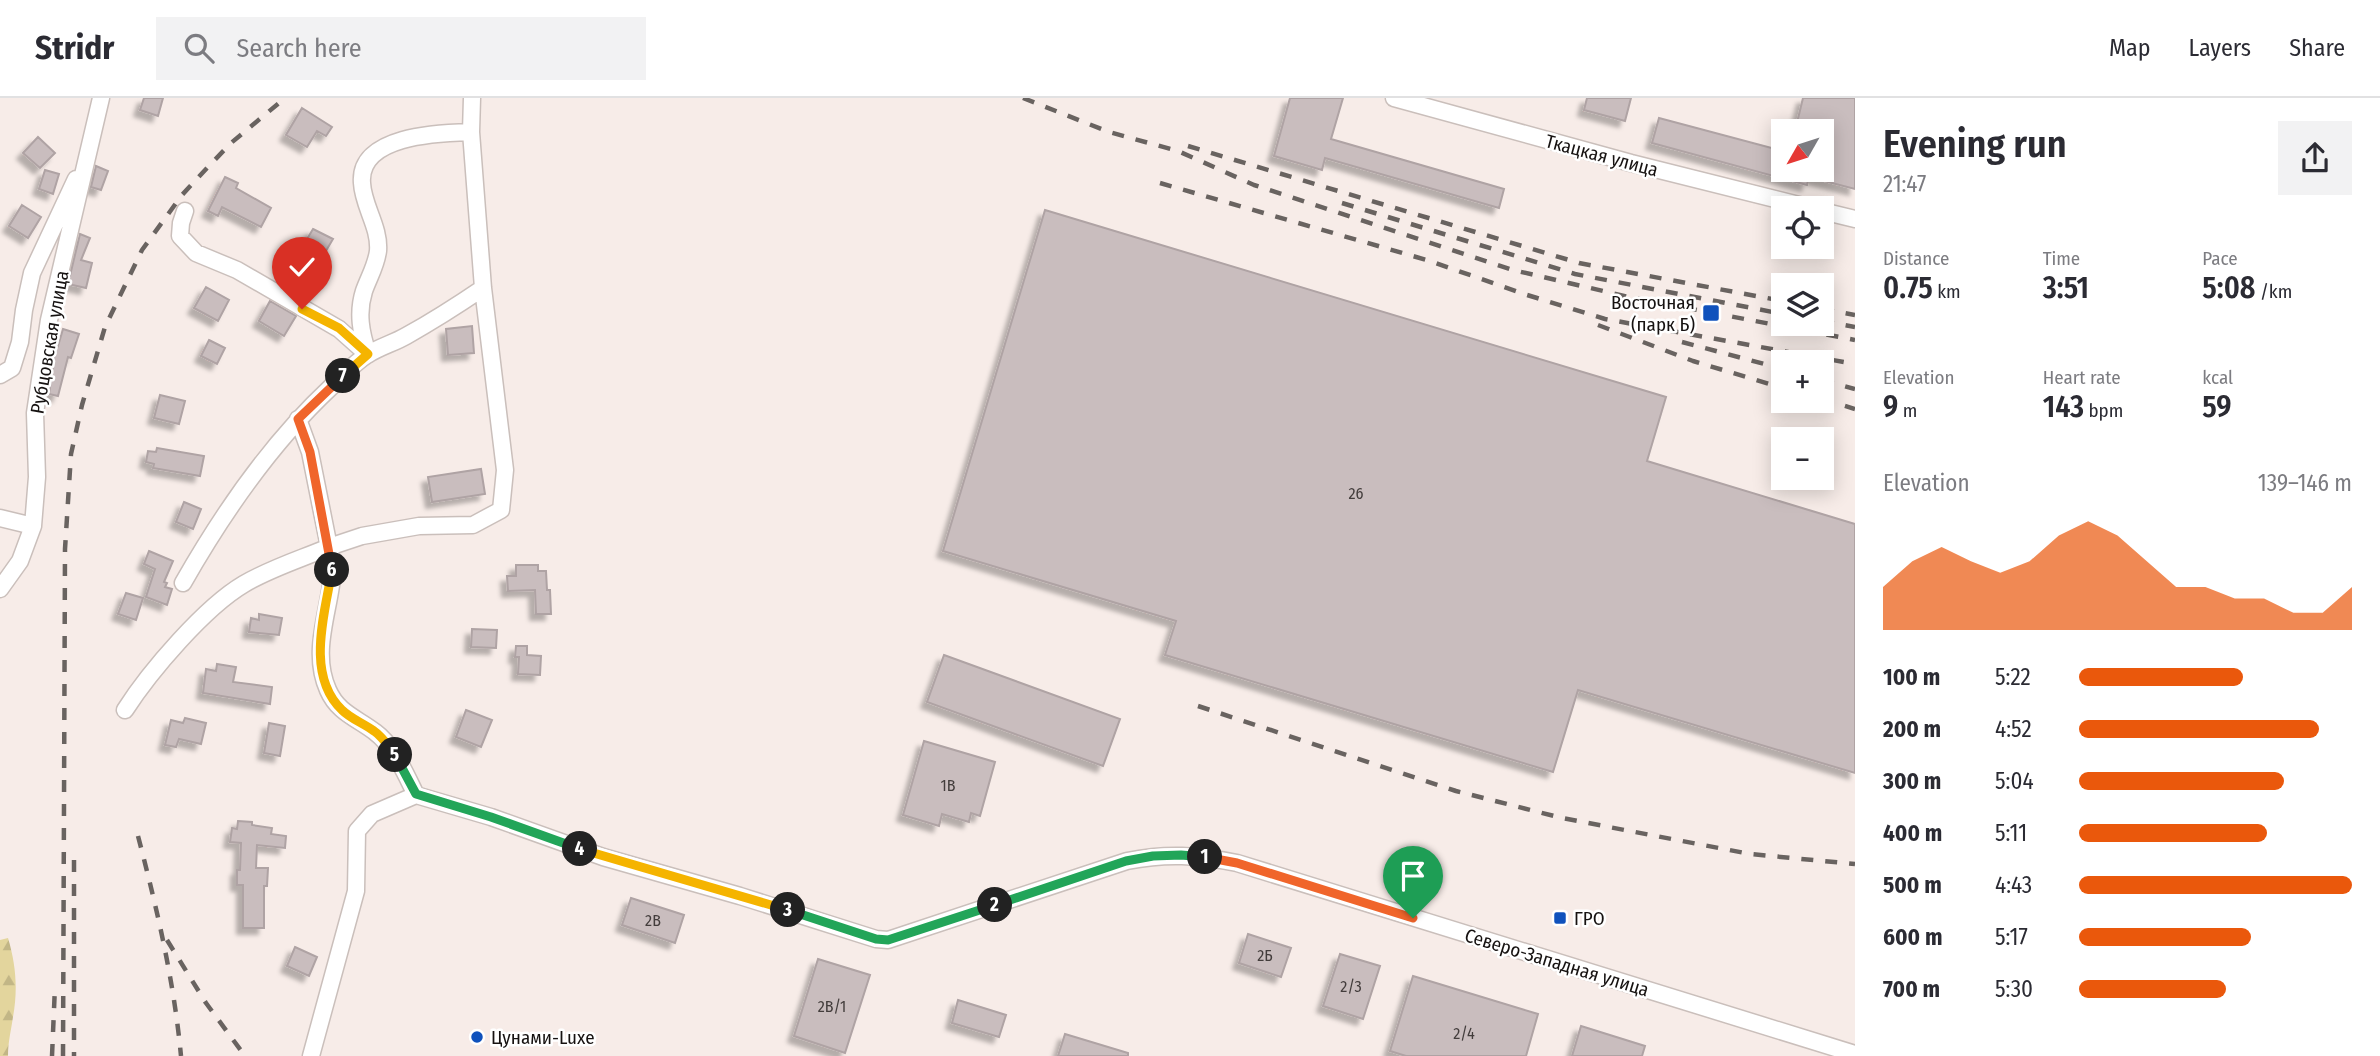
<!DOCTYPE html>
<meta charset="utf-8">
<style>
:root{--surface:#fff;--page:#f2f2f3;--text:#2b2b33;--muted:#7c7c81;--line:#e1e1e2;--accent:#ea580c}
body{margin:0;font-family:"Fira Sans Condensed",sans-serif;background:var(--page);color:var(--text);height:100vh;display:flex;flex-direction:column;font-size:26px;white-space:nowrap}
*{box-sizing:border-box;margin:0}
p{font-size:23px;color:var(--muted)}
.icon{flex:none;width:38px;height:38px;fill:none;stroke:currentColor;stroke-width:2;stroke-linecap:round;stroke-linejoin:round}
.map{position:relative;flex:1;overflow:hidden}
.sheet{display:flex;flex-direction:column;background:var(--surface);width:525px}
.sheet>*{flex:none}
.needle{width:46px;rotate:231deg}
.fabs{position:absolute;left:1771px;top:21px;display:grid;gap:14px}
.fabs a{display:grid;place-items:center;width:63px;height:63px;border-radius:0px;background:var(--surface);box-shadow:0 4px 18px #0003;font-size:35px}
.pin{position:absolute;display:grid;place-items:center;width:60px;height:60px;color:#fff;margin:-72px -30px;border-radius:50% 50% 50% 0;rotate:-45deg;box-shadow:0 0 7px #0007}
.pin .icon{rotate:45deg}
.km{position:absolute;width:35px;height:35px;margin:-18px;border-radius:50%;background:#222;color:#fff;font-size:19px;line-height:35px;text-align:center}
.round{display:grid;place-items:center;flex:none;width:74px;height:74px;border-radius:0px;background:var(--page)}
.head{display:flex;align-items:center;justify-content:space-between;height:119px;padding:0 28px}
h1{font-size:38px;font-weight:600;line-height:52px}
.stats{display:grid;grid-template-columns:repeat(3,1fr);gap:10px;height:119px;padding:7px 28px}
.stats div{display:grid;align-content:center}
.stats b{font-size:30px;font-weight:600}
.stats small{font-size:19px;font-weight:400}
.stats p{font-size:19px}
.chart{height:196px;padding:14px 28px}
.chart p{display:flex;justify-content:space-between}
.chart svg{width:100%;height:126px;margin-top:7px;fill:var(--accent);opacity:.7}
ul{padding:0 28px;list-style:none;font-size:23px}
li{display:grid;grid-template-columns:112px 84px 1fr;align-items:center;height:52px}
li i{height:18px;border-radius:9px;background:var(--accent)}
header{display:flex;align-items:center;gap:42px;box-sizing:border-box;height:98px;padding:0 35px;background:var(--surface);border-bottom:2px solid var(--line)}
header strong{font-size:33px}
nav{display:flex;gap:38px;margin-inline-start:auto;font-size:24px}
.search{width:490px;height:63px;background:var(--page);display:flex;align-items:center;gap:18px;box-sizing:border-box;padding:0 24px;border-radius:0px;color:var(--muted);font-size:26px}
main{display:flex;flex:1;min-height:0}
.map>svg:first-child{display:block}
.forest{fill:url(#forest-firs)}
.building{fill:#c9bdbe;stroke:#afa3a4;stroke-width:2;filter:url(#shadow)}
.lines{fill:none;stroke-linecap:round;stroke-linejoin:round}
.street-casing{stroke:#cabfbb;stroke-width:19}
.street{stroke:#fff;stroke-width:16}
.rail{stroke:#696360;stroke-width:4.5;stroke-dasharray:12 12;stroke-linecap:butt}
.split-1-casing{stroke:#fff;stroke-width:14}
.split-2-casing{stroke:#fff;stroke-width:14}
.split-3-casing{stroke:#fff;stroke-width:14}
.split-4-casing{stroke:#fff;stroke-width:14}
.split-5-casing{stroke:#fff;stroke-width:14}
.split-6-casing{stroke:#fff;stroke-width:14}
.split-7-casing{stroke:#fff;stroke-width:14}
.split-8-casing{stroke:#fff;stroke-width:14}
.split-1{stroke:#f0652b;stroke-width:9}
.split-2{stroke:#22a559;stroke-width:9}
.split-3{stroke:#22a559;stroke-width:9}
.split-4{stroke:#f5b400;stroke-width:9}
.split-5{stroke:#22a559;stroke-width:9}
.split-6{stroke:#f5b400;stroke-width:9}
.split-7{stroke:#f0652b;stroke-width:9}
.split-8{stroke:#f5b400;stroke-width:9}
.poi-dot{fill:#0f51bc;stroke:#fff;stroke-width:2.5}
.labels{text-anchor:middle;stroke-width:5;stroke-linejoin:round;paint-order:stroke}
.number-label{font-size:16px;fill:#433d3c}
.street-label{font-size:19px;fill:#161211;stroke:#fff}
.poi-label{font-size:19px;fill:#161211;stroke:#fff;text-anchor:start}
</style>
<header>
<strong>Stridr</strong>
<div class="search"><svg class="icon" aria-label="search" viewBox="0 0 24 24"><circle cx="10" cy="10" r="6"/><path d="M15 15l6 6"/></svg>Search here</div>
<nav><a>Map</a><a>Layers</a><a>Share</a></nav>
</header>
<main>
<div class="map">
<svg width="1855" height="958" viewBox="0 0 1855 958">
<defs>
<pattern id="forest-firs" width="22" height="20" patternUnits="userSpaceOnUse" patternTransform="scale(1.75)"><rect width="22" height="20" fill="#e3d59d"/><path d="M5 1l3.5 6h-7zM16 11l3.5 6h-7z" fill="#c2b686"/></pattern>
<filter id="shadow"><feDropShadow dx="-6" dy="6" stdDeviation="2" flood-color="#0004"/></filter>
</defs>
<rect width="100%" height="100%" fill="#f7ece8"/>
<!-- forest -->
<path class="forest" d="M8,840C16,867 18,891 13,919C11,933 8,944 8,958H0V842Z"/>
<!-- building -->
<path class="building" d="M144,0H163L158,18L140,12Z
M1290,0H1343L1331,41L1504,91L1499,110L1325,60L1322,72L1274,58Z
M1587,0H1631L1625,23L1584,12Z
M1803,0H1855V91L1809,79L1807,87L1652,45L1659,20L1783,53V72H1822V33H1795Z
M302,10L332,29L326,38L317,33L307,49L286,37Z
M38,39L55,55L40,70L23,55Z
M96,68L108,73L101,92L91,89Z
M45,72L59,76L53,96L39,91Z
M225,79L238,85L236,90L271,110L261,129L222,109L218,118L208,113Z
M22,107L41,119L28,140L9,128Z
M1045,112L1666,299L1647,363L1855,426V675L1578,592L1553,674L1165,557L1176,523L943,453Z
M313,131L333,141L320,163L301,151Z
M80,136L90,140L81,162L92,165L86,190L68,186Z
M206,189L229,202L218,223L194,210Z
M270,203L296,218L284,238L259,223Z
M472,228L474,255L448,257L446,231Z
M63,231L79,236L71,260L68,259L58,298L49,296L56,247L58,248Z
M209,242L225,250L217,266L201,258Z
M160,297L185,303L179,326L154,320Z
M157,350L204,358L200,378L153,370L154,366L146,364L148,353L156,354Z
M481,371L485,396L432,404L428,379Z
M184,404L201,411L193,431L176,424Z
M149,453L173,463L164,484L167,485L165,489L172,491L167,507L146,499L155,471L144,466Z
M516,467H538V473H546L547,492H550L551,516H536L535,492L508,493L507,478H516Z
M126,495L143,500L136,522L118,516Z
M259,516L282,520L279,537L249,534L251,520L259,522Z
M472,531L497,532L496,550L471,549Z
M516,548H527V557L541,558L540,577L518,576L519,559H515Z
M944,557L1120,621L1103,668L927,604Z
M217,566L236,569L233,584L272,589L270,606L203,595L206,571L216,573Z
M466,612L492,622L481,649L456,639Z
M185,620L206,625L201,646L179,641L176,649L165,647L171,622L183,625Z
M269,625L285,628L280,658L264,655Z
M924,643L995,664L980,718L971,715L969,724L942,716L939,728L903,717Z
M238,723L252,724V727L272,730L271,736L286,738L285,750L257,747L256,770H268L267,788H264V830H243V787H237V772H240L241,745L230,744L232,730L237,731Z
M631,800L684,817L675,845L622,827Z
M1248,836L1291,850L1281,879L1239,865Z
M295,849L317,859L309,878L287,868Z
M1340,856L1380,868L1363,921L1323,908Z
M818,861L870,877L845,955L794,938Z
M1413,878L1538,916L1526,958H1406L1390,953Z
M958,902L1006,917L999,939L952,925Z
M1581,928L1645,948L1642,958H1572Z
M1065,936L1128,955V958H1058Z"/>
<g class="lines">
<defs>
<path id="street" d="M472,0L471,34L483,190L505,372L501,412L473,427L419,428L362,438L329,449C330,455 333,463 333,470C331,510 310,552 328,592C338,615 357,620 375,634C394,648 405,675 416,697L491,719L603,759L740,798L876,841L888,842L1127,763C1167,755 1197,757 1237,765L1855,956
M1394,0L1631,65L1811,110
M185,113L181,125L180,138L196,155L237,172L339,231L366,255
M1822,113L1855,121
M368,256C361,235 357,215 364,193C369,179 376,168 378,153C380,129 363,108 362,85C358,37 439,35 471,34
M0,277L12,270L20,244L24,212L32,175L76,81
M0,420L33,428
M183,485C224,413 271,345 331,289C343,278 354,265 367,257C379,249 394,245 406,238C433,223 458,207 483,190
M0,491L20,463L33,428L37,379L35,315L49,222L101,0
M125,612C150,573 205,509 244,486C271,470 301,461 329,449L310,354L298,321
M311,958L356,793L357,733L372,716L416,697"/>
</defs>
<!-- street casing -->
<use href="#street" class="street-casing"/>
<!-- street -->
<use href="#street" class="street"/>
<!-- rail -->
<path class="rail" d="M1023,0L1109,34L1178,53L1254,87L1513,172L1629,199L1855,242
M1188,48L1579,165L1783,203
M1160,85L1430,163L1524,196L1605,221L1855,266
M1342,105L1575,176L1783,216
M1822,211L1855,217
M1822,223L1855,229
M1598,227L1693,263L1783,290
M1682,244L1783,271
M1822,282L1855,291
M1822,301L1855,311
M1198,608L1456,693L1562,720L1750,756L1855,766
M138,738C157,811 174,883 181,958
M74,762V958
M167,842L206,905L245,958
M52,958L55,888
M63,958L65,451L71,356L82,307L105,229L142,152L182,97L207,70L231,45L285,0"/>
</g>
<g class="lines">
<defs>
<path id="split-1" d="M1205,759L1237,765L1413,820"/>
<path id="split-2" d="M995,807L1126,763L1153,758L1181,757L1205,759"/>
<path id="split-3" d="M788,812L876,841L888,842L995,807"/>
<path id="split-4" d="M580,751L788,812"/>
<path id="split-5" d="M395,657L416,696L491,719L580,751"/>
<path id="split-6" d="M332,472C325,515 305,577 342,612C351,621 363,625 374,633C382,638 389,649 395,657"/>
<path id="split-7" d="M332,472L310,354L298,321L343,278"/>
<path id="split-8" d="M302,211L339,230L368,256L343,278"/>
</defs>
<!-- split-1 casing -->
<use href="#split-1" class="split-1-casing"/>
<!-- split-2 casing -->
<use href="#split-2" class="split-2-casing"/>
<!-- split-3 casing -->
<use href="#split-3" class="split-3-casing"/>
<!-- split-4 casing -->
<use href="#split-4" class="split-4-casing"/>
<!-- split-5 casing -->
<use href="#split-5" class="split-5-casing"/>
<!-- split-6 casing -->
<use href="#split-6" class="split-6-casing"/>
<!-- split-7 casing -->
<use href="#split-7" class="split-7-casing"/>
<!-- split-8 casing -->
<use href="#split-8" class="split-8-casing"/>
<!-- split-1 -->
<use href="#split-1" class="split-1"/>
<!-- split-2 -->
<use href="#split-2" class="split-2"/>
<!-- split-3 -->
<use href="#split-3" class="split-3"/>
<!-- split-4 -->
<use href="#split-4" class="split-4"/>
<!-- split-5 -->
<use href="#split-5" class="split-5"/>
<!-- split-6 -->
<use href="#split-6" class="split-6"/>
<!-- split-7 -->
<use href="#split-7" class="split-7"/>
<!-- split-8 -->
<use href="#split-8" class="split-8"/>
</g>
<!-- markers -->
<g class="poi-dot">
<rect x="1702" y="206" width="18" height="18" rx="3.5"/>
<rect x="1553" y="813" width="14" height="14" rx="3.5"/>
<circle cx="477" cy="939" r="7"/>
</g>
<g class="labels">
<!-- number labels -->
<g class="number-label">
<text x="1356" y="401">26</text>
<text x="948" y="693">1В</text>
<text x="653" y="828">2В</text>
<text x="1265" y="863">2Б</text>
<text x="1351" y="894">2/3</text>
<text x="832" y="914">2В/1</text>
<text x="1464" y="941">2/4</text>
</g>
<!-- street labels -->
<g class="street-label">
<text transform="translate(1602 57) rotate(15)" y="7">Ткацкая улица</text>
<text transform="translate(49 244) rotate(-80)" y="7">Рубцовская улица</text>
<text transform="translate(1557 864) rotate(17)" y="7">Северо-Западная улица</text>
</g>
<!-- poi labels -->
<g class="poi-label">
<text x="1695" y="211" text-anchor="end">Восточная<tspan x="1695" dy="22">(парк Б)</tspan></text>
<text x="1574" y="827">ГРО</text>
<text x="491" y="946">Цунами-Luxe</text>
</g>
</g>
</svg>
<div class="fabs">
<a><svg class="needle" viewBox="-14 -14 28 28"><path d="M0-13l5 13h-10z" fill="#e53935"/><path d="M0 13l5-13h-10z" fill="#7c7c81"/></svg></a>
<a><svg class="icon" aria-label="locate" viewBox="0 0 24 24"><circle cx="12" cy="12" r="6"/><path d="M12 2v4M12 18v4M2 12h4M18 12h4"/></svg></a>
<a><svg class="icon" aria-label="layers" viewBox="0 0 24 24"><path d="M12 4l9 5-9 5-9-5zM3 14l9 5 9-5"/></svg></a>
<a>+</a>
<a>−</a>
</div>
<div class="pin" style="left:1413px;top:820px;background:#1e9e55"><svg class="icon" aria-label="arrive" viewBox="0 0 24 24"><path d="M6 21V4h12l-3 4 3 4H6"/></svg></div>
<div class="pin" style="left:302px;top:211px;background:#d93025"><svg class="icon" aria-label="check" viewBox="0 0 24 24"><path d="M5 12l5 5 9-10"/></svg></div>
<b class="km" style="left:1205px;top:759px">1</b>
<b class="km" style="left:995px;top:807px">2</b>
<b class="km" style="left:788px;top:812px">3</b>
<b class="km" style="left:580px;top:751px">4</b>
<b class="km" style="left:395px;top:657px">5</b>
<b class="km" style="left:332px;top:472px">6</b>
<b class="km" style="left:343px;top:278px">7</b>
</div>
<section class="sheet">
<div class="head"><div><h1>Evening run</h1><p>21:47</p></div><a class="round"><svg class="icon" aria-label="share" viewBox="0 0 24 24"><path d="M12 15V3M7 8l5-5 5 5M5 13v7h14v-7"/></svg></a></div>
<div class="stats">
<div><p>Distance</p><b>0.75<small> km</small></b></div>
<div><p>Time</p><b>3:51</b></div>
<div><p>Pace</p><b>5:08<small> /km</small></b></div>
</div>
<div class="stats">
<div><p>Elevation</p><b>9<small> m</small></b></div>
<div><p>Heart rate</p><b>143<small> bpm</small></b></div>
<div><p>kcal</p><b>59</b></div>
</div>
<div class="chart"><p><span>Elevation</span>139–146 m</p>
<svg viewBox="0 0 160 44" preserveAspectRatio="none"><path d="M0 44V29L10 20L20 15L30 20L40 24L50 20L60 11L70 6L80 11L90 20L100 29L110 29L120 33L130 33L140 38L150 38L160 29V44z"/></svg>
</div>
<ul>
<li><b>100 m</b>5:22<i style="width:60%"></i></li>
<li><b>200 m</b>4:52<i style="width:88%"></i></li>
<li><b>300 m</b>5:04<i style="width:75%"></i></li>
<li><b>400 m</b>5:11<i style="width:69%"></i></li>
<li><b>500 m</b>4:43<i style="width:100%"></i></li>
<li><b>600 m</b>5:17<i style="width:63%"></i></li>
<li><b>700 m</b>5:30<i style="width:54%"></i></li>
</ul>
</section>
</main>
